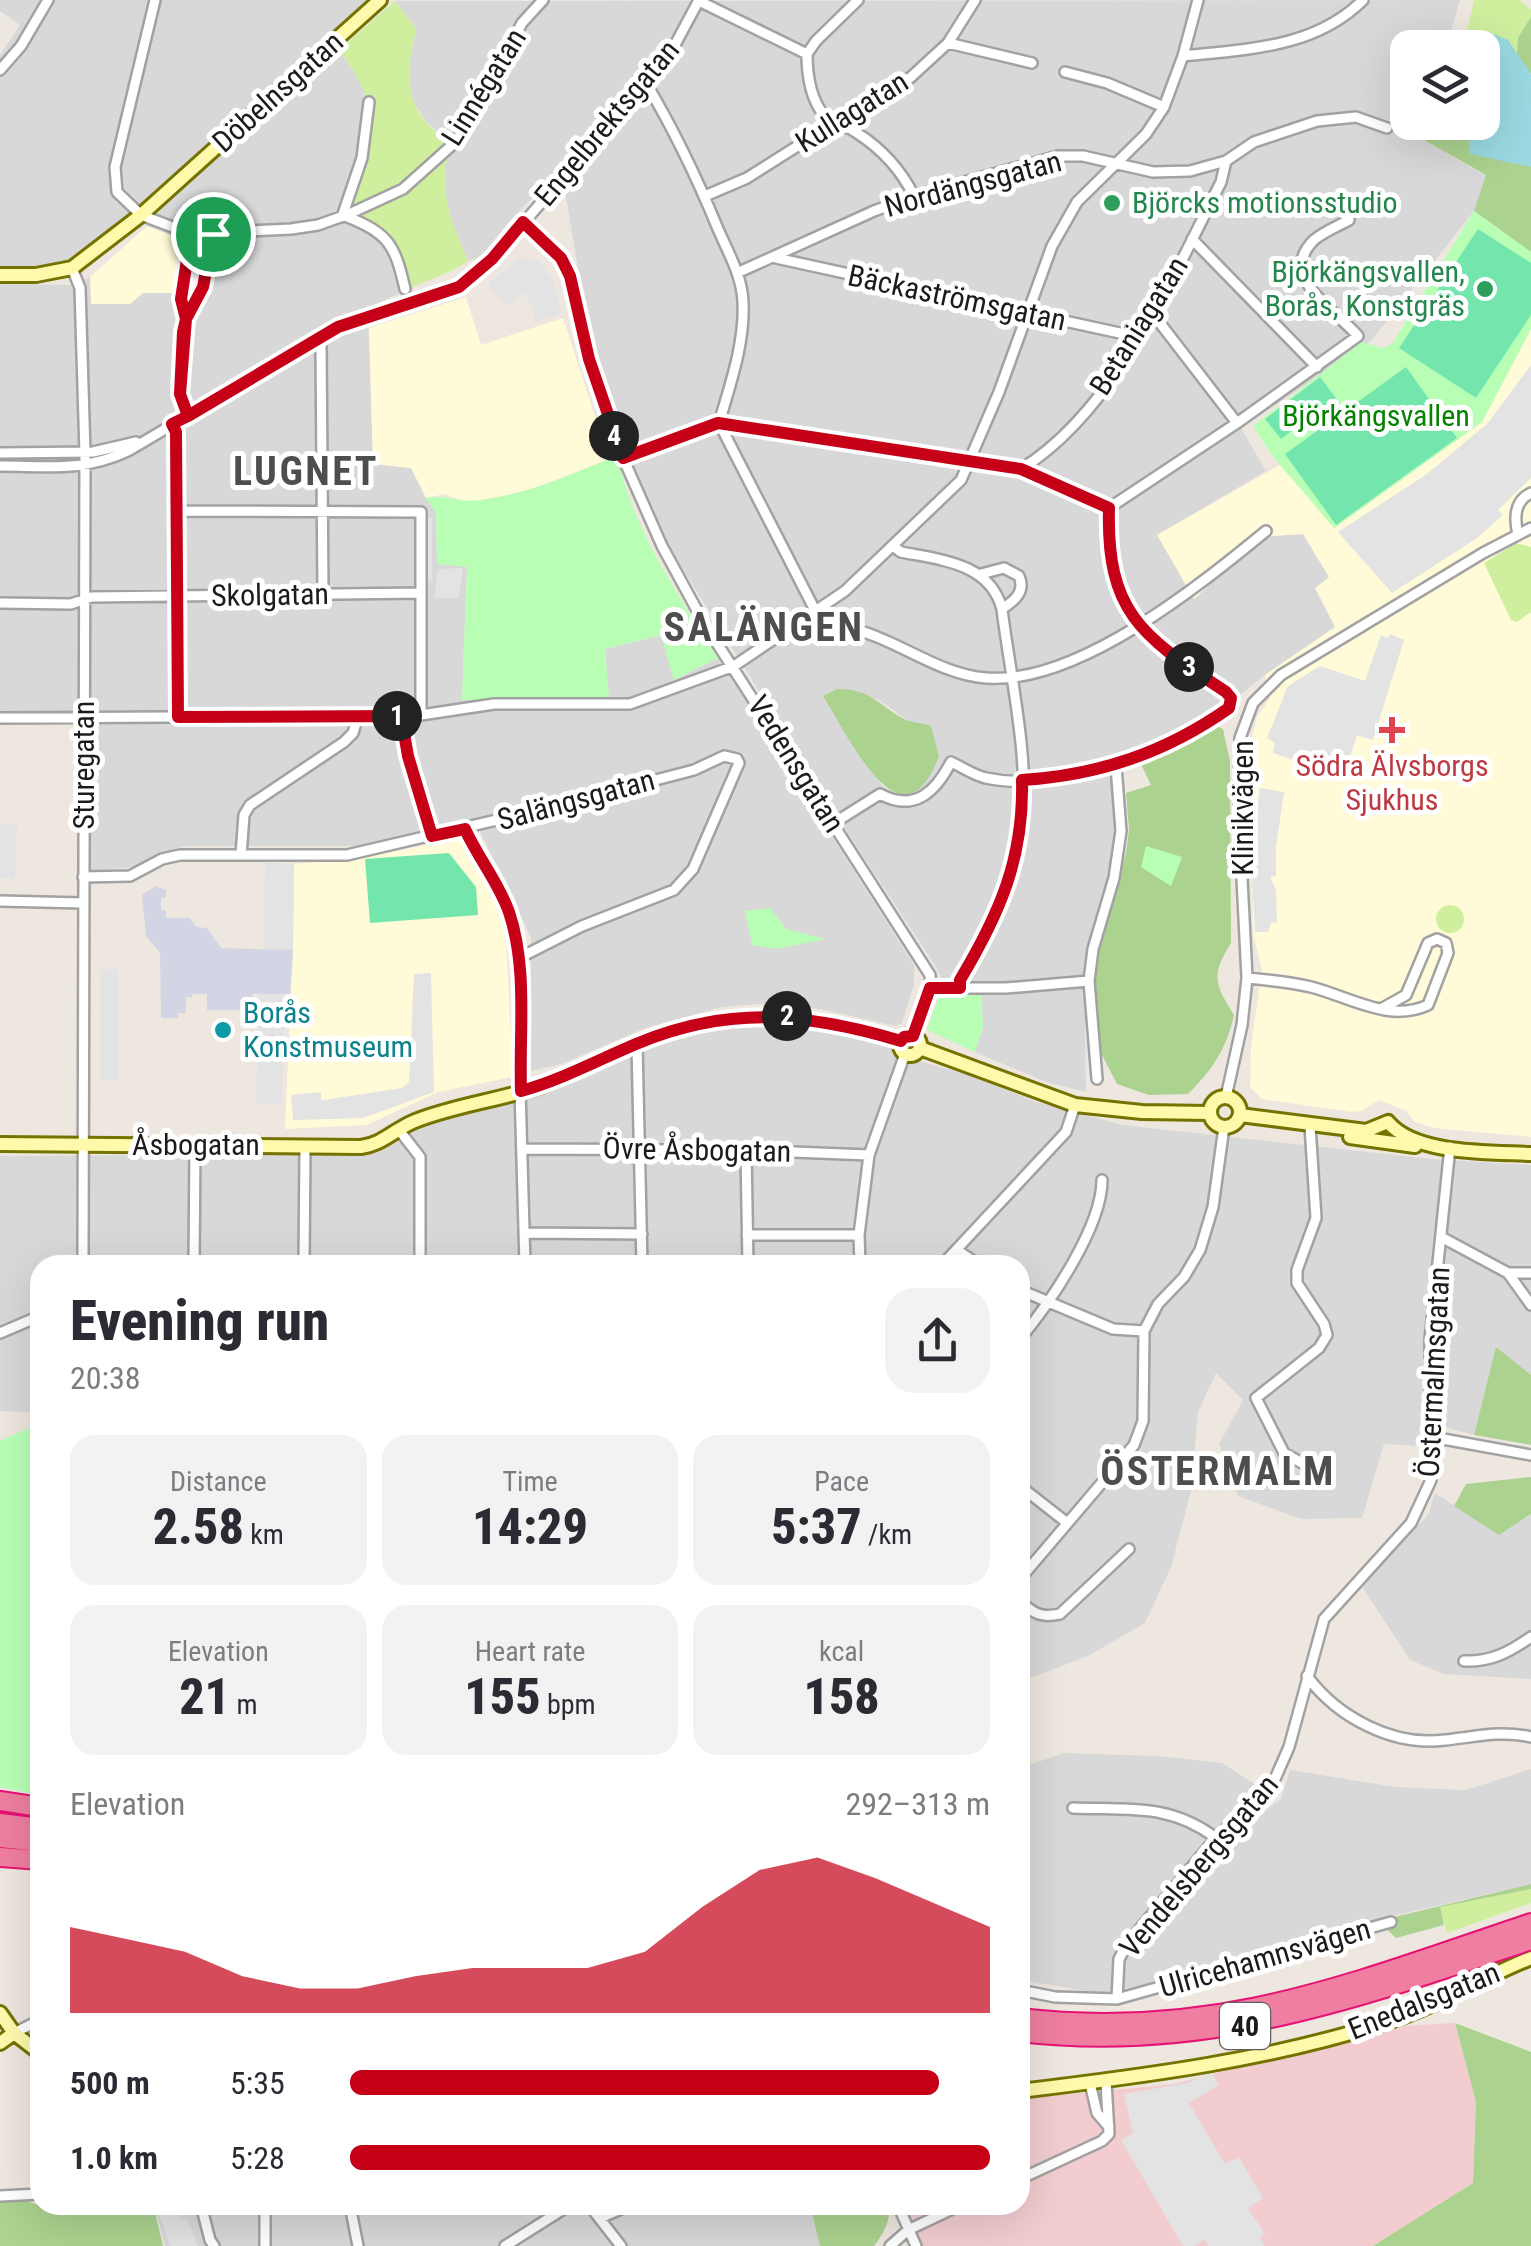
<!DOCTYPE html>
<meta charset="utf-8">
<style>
:root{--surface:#fff;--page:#f2f2f3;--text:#2b2b33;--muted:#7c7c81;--accent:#c60017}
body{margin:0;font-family:"Roboto Condensed",sans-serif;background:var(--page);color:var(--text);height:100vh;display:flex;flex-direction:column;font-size:38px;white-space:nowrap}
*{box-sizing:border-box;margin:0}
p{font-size:32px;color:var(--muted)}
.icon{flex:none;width:55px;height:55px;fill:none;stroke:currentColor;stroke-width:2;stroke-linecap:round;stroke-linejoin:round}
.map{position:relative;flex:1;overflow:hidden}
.details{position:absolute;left:30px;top:1255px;width:1000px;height:960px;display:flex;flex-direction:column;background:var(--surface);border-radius:30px;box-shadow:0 10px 40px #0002}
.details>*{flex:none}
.fabs{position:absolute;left:1390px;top:30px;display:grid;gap:20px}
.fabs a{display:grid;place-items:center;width:110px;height:110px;border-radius:20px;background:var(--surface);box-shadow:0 10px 40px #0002;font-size:50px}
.pin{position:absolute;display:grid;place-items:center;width:85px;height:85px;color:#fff;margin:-42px;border:5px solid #fff;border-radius:50%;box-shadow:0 2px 10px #0007}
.km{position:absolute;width:50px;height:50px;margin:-25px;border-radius:50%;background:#222;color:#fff;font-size:28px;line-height:50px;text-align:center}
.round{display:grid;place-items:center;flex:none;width:105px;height:105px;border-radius:30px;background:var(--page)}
.summary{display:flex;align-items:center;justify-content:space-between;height:170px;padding:0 40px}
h1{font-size:55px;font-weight:800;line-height:75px}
.stats{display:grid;grid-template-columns:repeat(3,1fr);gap:15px;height:170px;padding:10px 40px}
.stats div{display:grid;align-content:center;border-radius:25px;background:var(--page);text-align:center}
.stats b{font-size:50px;font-weight:800}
.stats small{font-size:28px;font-weight:400}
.stats p{font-size:28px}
.chart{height:280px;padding:20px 40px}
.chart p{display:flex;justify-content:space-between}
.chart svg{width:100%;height:180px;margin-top:10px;fill:var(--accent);opacity:.7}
ul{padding:0 40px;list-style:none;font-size:32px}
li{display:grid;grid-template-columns:160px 120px 1fr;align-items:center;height:75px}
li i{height:25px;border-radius:12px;background:var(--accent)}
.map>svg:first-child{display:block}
.residential{fill:#d9d8d8;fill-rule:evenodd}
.commercial{fill:#f2cccf}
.education{fill:#fffad7}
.grass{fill:#cfef9f}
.forest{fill:#abd28f}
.park{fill:#b8ffb5}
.pitch{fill:#74e6ad}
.parking{fill:#e3e3e3}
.plaza{fill:#d3d5e4}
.water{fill:#9ad9e1}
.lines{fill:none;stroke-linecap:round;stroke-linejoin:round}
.street-casing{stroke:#a2a2a2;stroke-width:14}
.secondary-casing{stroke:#747300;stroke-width:18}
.highway-casing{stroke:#e61274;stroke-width:22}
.street{stroke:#fff;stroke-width:9}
.secondary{stroke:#fff9ac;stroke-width:12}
.highway{stroke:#ef7ea0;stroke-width:18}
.route-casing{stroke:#fff;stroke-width:20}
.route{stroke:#c60017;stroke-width:12}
.leisure-dot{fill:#2e9e5b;stroke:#fff;stroke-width:4}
.health-dot{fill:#e0444e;stroke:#fff;stroke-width:4}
.culture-dot{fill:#0f9aa8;stroke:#fff;stroke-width:4}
.labels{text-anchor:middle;stroke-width:10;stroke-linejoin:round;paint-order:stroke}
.shield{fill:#fff;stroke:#5f5f5f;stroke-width:2.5}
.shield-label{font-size:28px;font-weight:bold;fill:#1b1b1b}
.street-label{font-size:30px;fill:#1b1b1b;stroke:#fff}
.leisure-label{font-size:30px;fill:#27864d;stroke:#fff;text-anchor:start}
.park-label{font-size:30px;fill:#058200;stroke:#fff}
.health-label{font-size:30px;fill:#be3a42;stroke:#fff}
.culture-label{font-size:30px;fill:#0d838f;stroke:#fff;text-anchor:start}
.district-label{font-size:40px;font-weight:bold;letter-spacing:2.5px;fill:#4e4e4e;stroke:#fff}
</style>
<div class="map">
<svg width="1531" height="2246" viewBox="0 0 1531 2246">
<rect width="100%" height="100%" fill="#eee7df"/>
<!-- residential -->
<path class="residential" d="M0,0H368L149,199L67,264L54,268L0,269V55L20,25L0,11Z
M1460,0L1446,47L1408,48V122L1411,123L1406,130L1486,176L1474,211L1371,341L1241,428L1266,471L1157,535L1261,537L1303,534L1329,577L1335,627L1265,675L1220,711L1109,761L1116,818L1114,859L1084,964L1086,1092L1046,1082L975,1052L983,1027L981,995L939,996L942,979L933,962L849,835L674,555L637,474L607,396L584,305L564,185L555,174L506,225L482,257L468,261L447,213L443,172L449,142L426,121L410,96L408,66L416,29L395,1ZM824,696L878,699L910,722L899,795L882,786Z
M339,50L363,85L372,108L361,178L366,217L393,236L405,262L411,288L368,308L373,464L411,468L436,513L437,564L467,566L462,699L608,698L605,649L662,635L674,680L718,658L914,965V985L902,1023L896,1026L820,1009L760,1004L722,1007L643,1029L561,1064L531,1071V937L475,821L370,846H183L132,867L85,871L88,711H0V284L73,285L90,277L92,304L178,238L147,226L170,197Z
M733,1024H784L858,1037L891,1047L898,1055L969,1075L1036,1102L1123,1125L1431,1159L1531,1165V1375L1496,1348L1474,1435L1441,1426L1421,1446L1384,1444L1362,1518L1301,1519L1238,1496L1219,1444L1243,1400L1216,1373L1198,1412L1191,1491L1171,1567L1145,1623L1088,1656L1020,1682V1265H40V1413L0,1411V1156L328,1154L380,1149L431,1120L548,1091L652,1044Z
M1435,1493L1499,1535L1531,1514V1679L1444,1674L1410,1660L1361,1585L1428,1515Z
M1064,1753L1158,1756L1222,1763L1258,1786L1230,1818L1241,1828L1281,1799L1290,1770L1395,1787L1466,1790L1531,1769V1884L1384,1918L1139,1986L1098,1993L1020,1980V1768Z
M177,2205L181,2216L195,2214L212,2205H810L820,2246H165L155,2208Z"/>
<!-- commercial -->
<path class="commercial" d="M1455,2023L1476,2102L1473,2183L1373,2246H915L902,2205H1020V2099L1174,2084L1402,2026Z"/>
<!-- education -->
<path class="education" d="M147,226L178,238L177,293H143L130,304H91L90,277Z
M466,297L481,345L563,318L609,459L530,490L477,501H461L445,494L426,498L411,468L373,464L369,328Z
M1531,329V1137L1434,1128L1415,1122L1406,1111L1379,1100L1361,1111L1352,1112L1262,1099L1250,1087L1251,1047L1262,970L1253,934L1251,742L1257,717L1270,698L1265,675L1335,627L1315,588L1329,577L1303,534L1261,537L1194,599L1157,535L1280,465L1335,528L1482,422Z
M459,838L488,874L505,917L513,1077L438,1092L367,1125L285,1129L293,950L294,864L355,859Z"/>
<!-- grass -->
<path class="grass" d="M1474,0H1519L1531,9V23L1519,56L1473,36L1470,47L1463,48Z
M395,1L416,29C405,78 403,111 450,142C439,192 448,215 468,261C450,274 431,278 411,288C401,243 393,227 348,210C376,143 386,112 339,50Z
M1516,543L1531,547V612L1517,622L1511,620L1484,563Z
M1436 919a14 14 0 1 1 28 0a14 14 0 1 1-28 0Z
M1531,1889V1903L1447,1933L1440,1907Z"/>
<!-- forest -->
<path class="forest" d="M1531,17V74L1517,55L1518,38Z
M1432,123H1463L1531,167V252L1474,211L1486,175L1406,130Z
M837,689C872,689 879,706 906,720C914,723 923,723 931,726L939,756C902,855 849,736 823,696Z
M1217,726L1223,729L1230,761L1231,943C1211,975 1214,983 1234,1015C1226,1050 1213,1069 1188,1094L1149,1095L1117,1084L1100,1051L1092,988L1097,949L1126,853L1129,830L1126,793L1151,785L1140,762L1191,741Z
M1496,1347L1531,1375V1445L1474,1435Z
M1531,1477V1514L1499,1535L1454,1506L1466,1484Z
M1531,1884V1889L1440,1907L1444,1925L1396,1938L1378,1921Z
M1455,2023L1531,2052V2246H1373L1473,2183L1476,2102Z
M21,2199L53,2210L73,2205H171L154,2208L163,2246H0V2202Z
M810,2205H888C892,2220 883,2234 874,2246H820Z"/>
<!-- park -->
<path class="park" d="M1474,211L1531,252V329L1482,422L1334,528L1271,454L1253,426L1362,342L1383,348L1392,344Z
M609,459L619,464C636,535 680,597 718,658L674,680L661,635L605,649L609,698L462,700L467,567L437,564L436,513L426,498C446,494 460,503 480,500C526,494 566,477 609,459Z
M1146,846L1182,857L1171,886L1141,867Z
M770,908L786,929L825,939L776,949L752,945L745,911Z
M981,995L983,1027L975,1052L927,1030L939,996Z
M40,1423V1795L0,1787V1441Z"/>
<!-- pitch -->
<path class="pitch" d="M1478,229L1531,263V315L1476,398L1399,348Z
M1406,367L1457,438L1336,525L1285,454Z
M1320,377L1336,398L1281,439L1265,419Z
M449,853L476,887L478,915L370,923L365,859Z"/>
<!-- parking -->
<path class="parking" d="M526,258L537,260L544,267L553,281L562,313L536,322L526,292L506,306L495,294L488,283L518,260Z
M1531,365V478L1498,510L1503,515L1477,538L1392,593L1338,532L1427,474L1488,423Z
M425,518H432V581H424Z
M463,568L459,598H434L438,569Z
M1390,634L1404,640L1373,740L1357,735L1343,777L1273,753L1275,743L1267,738L1288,686L1320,666L1365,681L1381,635L1388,638Z
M1260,788L1284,792L1276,847V876L1270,877L1276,890L1277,923L1271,922L1268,932H1255L1251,855Z
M0,823L17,824L15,879L0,878Z
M265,863L294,864L293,950H264Z
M100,969H117V1080H100Z
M431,973L434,1092L363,1118L293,1120L291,1095L321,1092V1100H324L402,1088L409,1082L414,974Z
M259,993H285L282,1105L256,1104Z
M1211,2073L1219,2085L1189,2103L1225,2164L1239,2157L1263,2198L1248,2208L1265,2234L1260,2237L1264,2246H1208L1205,2239L1195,2246H1183L1121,2140L1133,2133L1124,2094L1187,2083Z
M176,2207L181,2220L187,2219L198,2246H171L158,2213Z"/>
<!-- plaza -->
<path class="plaza" d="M156,886L166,890V898H161V910L166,911V918H190L196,927L207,928L221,948L293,950L290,994H253L252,1010H207V994H193L192,997H186V1013H178V1018H161L160,953L146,936L142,895Z"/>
<!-- water -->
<path class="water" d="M1486,31L1508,40L1531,74V167L1470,154L1468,132L1463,123L1482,122V48L1470,47L1473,36Z"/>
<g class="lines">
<defs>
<path id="street" d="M155,0L115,167L117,192L141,215L191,234L291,229L318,225L349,214L403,189L451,146L465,129L522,23L543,0
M699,1L807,54C807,74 810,97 823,114C832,125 847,125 857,133C882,149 901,170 914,196
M948,43L1032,63
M807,54L816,41L858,0
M1183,56C1248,49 1315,48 1363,0
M0,70L21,46L48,0
M1065,72L1107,83L1164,107
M705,196L747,178L834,123L874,104L911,77L948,43L975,0
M345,216C389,233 395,245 405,289
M342,217L362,158L369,102
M523,222L555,251L565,266L589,359L623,458L662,546L704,623L930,975L931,988L913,1036
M1192,239L1317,367
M776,258L1138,337
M72,268L80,288L85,453L83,1265
M737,273L874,211L914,196L1058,156H1083L1153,172L1190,171L1226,161L1254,142L1317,121L1356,117L1387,128
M1153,314L1237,423
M186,319L181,299L191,234
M318,339L321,345L323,594
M187,416L180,394L183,333L186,319L203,287L213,234
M719,423L820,620C837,626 855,628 872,635C910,649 945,675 986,678C1077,685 1199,586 1266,531
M719,423L1021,469L1109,508
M173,424L176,432L178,717
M0,453L93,452L136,442
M623,458L719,423C730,385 745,343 743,302C742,276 728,252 718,229C697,178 674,130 646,83
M0,466C48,466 83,472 128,451L338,327L451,291L468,281L492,259L669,56L699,0
M1021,469C1114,412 1173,277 1221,182L1226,161
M1109,508L1237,423L1358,336C1336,310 1276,277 1314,240C1323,232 1338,226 1349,220
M179,511L421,512V715
M1518,535C1514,518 1514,501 1531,493
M894,547L901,552C941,560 990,563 1002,609C1011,683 1032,764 1020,839C1012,890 987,936 960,980V988
M981,574L1004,568L1019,576C1026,592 1014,601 1002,609
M0,603L71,604L91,597L421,593
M401,716L408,757L432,836
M0,718L358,716
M834,823L880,794C915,813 936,791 951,762C962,767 975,776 986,778C1062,794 1168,751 1229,708L1231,698L1226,692C1144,637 1106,615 1109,508
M465,829L500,890L521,957L519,1055L525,1265
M241,855L244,815L250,805L344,742L353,733L358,716L421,715L494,704H630L734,666L845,591L961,480L999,392L1052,246L1077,202L1146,134L1164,107L1183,56L1198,0
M83,877L130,876L162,859L180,855H347L548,808L694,770L724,756L737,759L739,763L693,869L674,890L582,926L521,957
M0,901L83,903
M1247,978C1269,980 1290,982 1311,987C1350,997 1389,1023 1428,1005L1448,953L1446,943L1437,939L1428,943L1406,995L1381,1009
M931,988H1006L1089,981
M637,1044L642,1265
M1097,1079L1089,981L1093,949L1114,878L1121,831L1116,766
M1226,1097L1242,1025L1247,978L1239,819L1240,738L1253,703L1281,675L1483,553L1531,528
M399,1130L420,1157V1265
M524,1149L746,1150L869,1155
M746,1150L748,1265
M525,1233L642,1234
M747,1235H859
M1443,1238L1508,1273L1531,1305
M957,1250L979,1265
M194,1265L195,1144
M304,1265L305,1146
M860,1265L859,1235L869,1155L905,1054
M942,1265L1066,1132L1075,1105
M1508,1273H1531
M1020,1290L1113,1329L1144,1331
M0,1333L40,1316
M1020,1339C1050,1303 1102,1227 1102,1180
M1432,1437L1531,1455
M1302,1463L1284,1453L1256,1398L1319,1348L1327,1335L1324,1324L1297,1283V1270L1316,1218L1310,1126
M1020,1486L1066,1522
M1020,1579L1134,1445L1143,1421L1144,1331L1158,1304L1184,1277L1200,1250L1213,1207L1224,1127
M1020,1601C1034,1614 1041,1618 1060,1614L1129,1549
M1464,1661C1492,1662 1509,1652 1531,1637
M1307,1676C1337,1717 1393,1747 1445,1740C1475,1737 1501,1730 1531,1737
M1073,1808C1128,1810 1170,1803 1216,1838
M1020,1990L1055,1997L1117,1999L1391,1922
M1117,1999L1119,1959L1128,1943L1216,1838L1271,1788L1289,1747L1324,1619L1411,1523L1431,1480L1430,1340L1450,1147
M14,2033L40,2020
M1090,2083L1097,2113L1109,2127
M1020,2179L1102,2141L1109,2134L1106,2081
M0,2196L40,2194
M201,2205L210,2240L214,2246
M265,2205V2246
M350,2205L358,2246
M589,2205L621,2246
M898,2205L916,2246
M600,2218L630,2205
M505,2246L570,2205
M890,2246L908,2230L961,2205"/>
<path id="secondary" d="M0,275H36L72,268L141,215L380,0
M900 1045a10 10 0 1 1 20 0a10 10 0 1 1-20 0Z
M920,1048L1075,1105L1142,1112L1210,1113
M1210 1112a15 15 0 1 1 30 0a15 15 0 1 1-30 0Z
M1240,1115L1366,1131L1388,1122C1415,1155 1491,1152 1531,1154
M1350,1137L1415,1146
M0,1144L361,1147C383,1144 395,1129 415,1121C455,1105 500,1100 541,1086C574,1074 606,1056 639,1043C732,1006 807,1013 901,1041
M0,2013L14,2033L40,2053
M0,2043L14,2033
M1020,2091C1144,2076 1271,2060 1390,2021C1439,2005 1483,1977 1531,1958"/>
<path id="highway" d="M0,1801L40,1807
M0,1823L40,1828
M0,1838L40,1842
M0,1857L40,1860
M1020,2018C1215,2041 1352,1983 1531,1923
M1020,2032C1206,2054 1358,1998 1531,1940"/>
</defs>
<!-- street casing -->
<use href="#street" class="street-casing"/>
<!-- secondary casing -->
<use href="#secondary" class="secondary-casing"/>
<!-- highway casing -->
<use href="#highway" class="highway-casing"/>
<!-- street -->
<use href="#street" class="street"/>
<!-- secondary -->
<use href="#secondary" class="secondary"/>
<!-- highway -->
<use href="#highway" class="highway"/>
</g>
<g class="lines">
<defs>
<path id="route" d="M213,234L203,287L186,319L183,332L180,394L188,416L172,424L176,432L178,717L401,716L408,756L432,836L465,829C478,858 498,881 509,912C528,969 519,1031 521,1091C561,1080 598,1060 636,1044C729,1005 807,1013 901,1041L904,1037L913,1036L930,988H960V980C1000,913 1024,858 1022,780C1099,775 1165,753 1229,708L1231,698L1226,692C1144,637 1106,615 1109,508L1021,469L718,423L623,458L589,359L570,276L561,258L523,222L492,259L459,287L338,327L188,416L180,394L186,319L181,299L191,234H213"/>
</defs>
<!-- route casing -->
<use href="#route" class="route-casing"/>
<!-- route -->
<use href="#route" class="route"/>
</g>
<!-- markers -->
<g class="leisure-dot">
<circle cx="1112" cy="203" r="10"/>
<circle cx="1485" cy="289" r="10"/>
</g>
<path class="health-dot" d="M1387 715h10v10h10v10h-10v10h-10v-10h-10v-10h10z"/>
<circle class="culture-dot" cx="223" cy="1030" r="10"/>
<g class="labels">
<!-- shield labels -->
<rect class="shield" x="1220" y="2003" width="50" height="46" rx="8"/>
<g class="shield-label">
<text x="1245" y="2036">40</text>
</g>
<!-- street labels -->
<g class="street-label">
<text transform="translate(484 87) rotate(-58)" y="10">Linnégatan</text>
<text transform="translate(278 92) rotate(-42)" y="10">Döbelnsgatan</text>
<text transform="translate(852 112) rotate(-32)" y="10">Kullagatan</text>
<text transform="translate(607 123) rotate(-50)" y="10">Engelbrektsgatan</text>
<text transform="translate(973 184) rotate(-15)" y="10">Nordängsgatan</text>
<text transform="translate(957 298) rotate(12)" y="10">Bäckaströmsgatan</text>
<text transform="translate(1139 326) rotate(-58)" y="10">Betaniagatan</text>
<text transform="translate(270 595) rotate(-1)" y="10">Skolgatan</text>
<text transform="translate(796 764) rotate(58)" y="10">Vedensgatan</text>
<text transform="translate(84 765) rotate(-90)" y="10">Sturegatan</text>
<text transform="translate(576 800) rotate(-15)" y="10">Salängsgatan</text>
<text transform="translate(1243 808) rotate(-90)" y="10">Klinikvägen</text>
<text x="196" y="1155">Åsbogatan</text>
<text transform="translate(697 1150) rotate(1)" y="10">Övre Åsbogatan</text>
<text transform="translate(1434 1372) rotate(-87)" y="10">Östermalmsgatan</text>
<text transform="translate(1199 1866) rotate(-50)" y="10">Vendelsbergsgatan</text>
<text transform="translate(1265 1958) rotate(-16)" y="10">Ulricehamnsvägen</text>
<text transform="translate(1424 2001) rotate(-22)" y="10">Enedalsgatan</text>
</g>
<!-- leisure labels -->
<g class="leisure-label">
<text x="1132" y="213">Björcks motionsstudio</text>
<text x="1465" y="282" text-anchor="end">Björkängsvallen,<tspan x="1465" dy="34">Borås, Konstgräs</tspan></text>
</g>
<!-- park labels -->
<g class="park-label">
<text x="1376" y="426">Björkängsvallen</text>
</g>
<!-- health labels -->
<g class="health-label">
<text x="1392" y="776">Södra Älvsborgs<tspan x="1392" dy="34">Sjukhus</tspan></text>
</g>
<!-- culture labels -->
<g class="culture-label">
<text x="243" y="1023">Borås<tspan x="243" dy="34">Konstmuseum</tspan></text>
</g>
<!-- district labels -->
<g class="district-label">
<text x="306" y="485">LUGNET</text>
<text x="764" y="641">SALÄNGEN</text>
<text x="1218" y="1485">ÖSTERMALM</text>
</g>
</g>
</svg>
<div class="fabs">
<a><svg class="icon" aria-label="layers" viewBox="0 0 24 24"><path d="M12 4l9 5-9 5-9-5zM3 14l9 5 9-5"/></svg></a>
</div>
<div class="pin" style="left:213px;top:234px;background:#1e9e55"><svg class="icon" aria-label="arrive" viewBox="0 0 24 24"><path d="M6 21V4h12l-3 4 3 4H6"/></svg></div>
<b class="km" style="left:397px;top:716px">1</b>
<b class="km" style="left:787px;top:1016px">2</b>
<b class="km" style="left:1189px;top:667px">3</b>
<b class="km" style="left:614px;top:436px">4</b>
<section class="details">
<div class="summary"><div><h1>Evening run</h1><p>20:38</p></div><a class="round"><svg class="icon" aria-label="share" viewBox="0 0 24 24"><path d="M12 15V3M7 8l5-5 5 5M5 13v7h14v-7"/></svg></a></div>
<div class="stats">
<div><p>Distance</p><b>2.58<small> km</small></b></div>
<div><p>Time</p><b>14:29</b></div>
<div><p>Pace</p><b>5:37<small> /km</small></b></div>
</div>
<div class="stats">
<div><p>Elevation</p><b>21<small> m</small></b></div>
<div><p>Heart rate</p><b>155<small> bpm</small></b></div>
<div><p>kcal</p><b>158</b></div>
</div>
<div class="chart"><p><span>Elevation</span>292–313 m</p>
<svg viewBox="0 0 160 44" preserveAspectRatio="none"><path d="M0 44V23L10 26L20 29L30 35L40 38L50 38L60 35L70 33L80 33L90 33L100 29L110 18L120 9L130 6L140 11L150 17L160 23V44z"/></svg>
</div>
<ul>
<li><b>500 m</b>5:35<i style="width:92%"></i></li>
<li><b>1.0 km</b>5:28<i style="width:100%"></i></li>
</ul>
</section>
</div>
